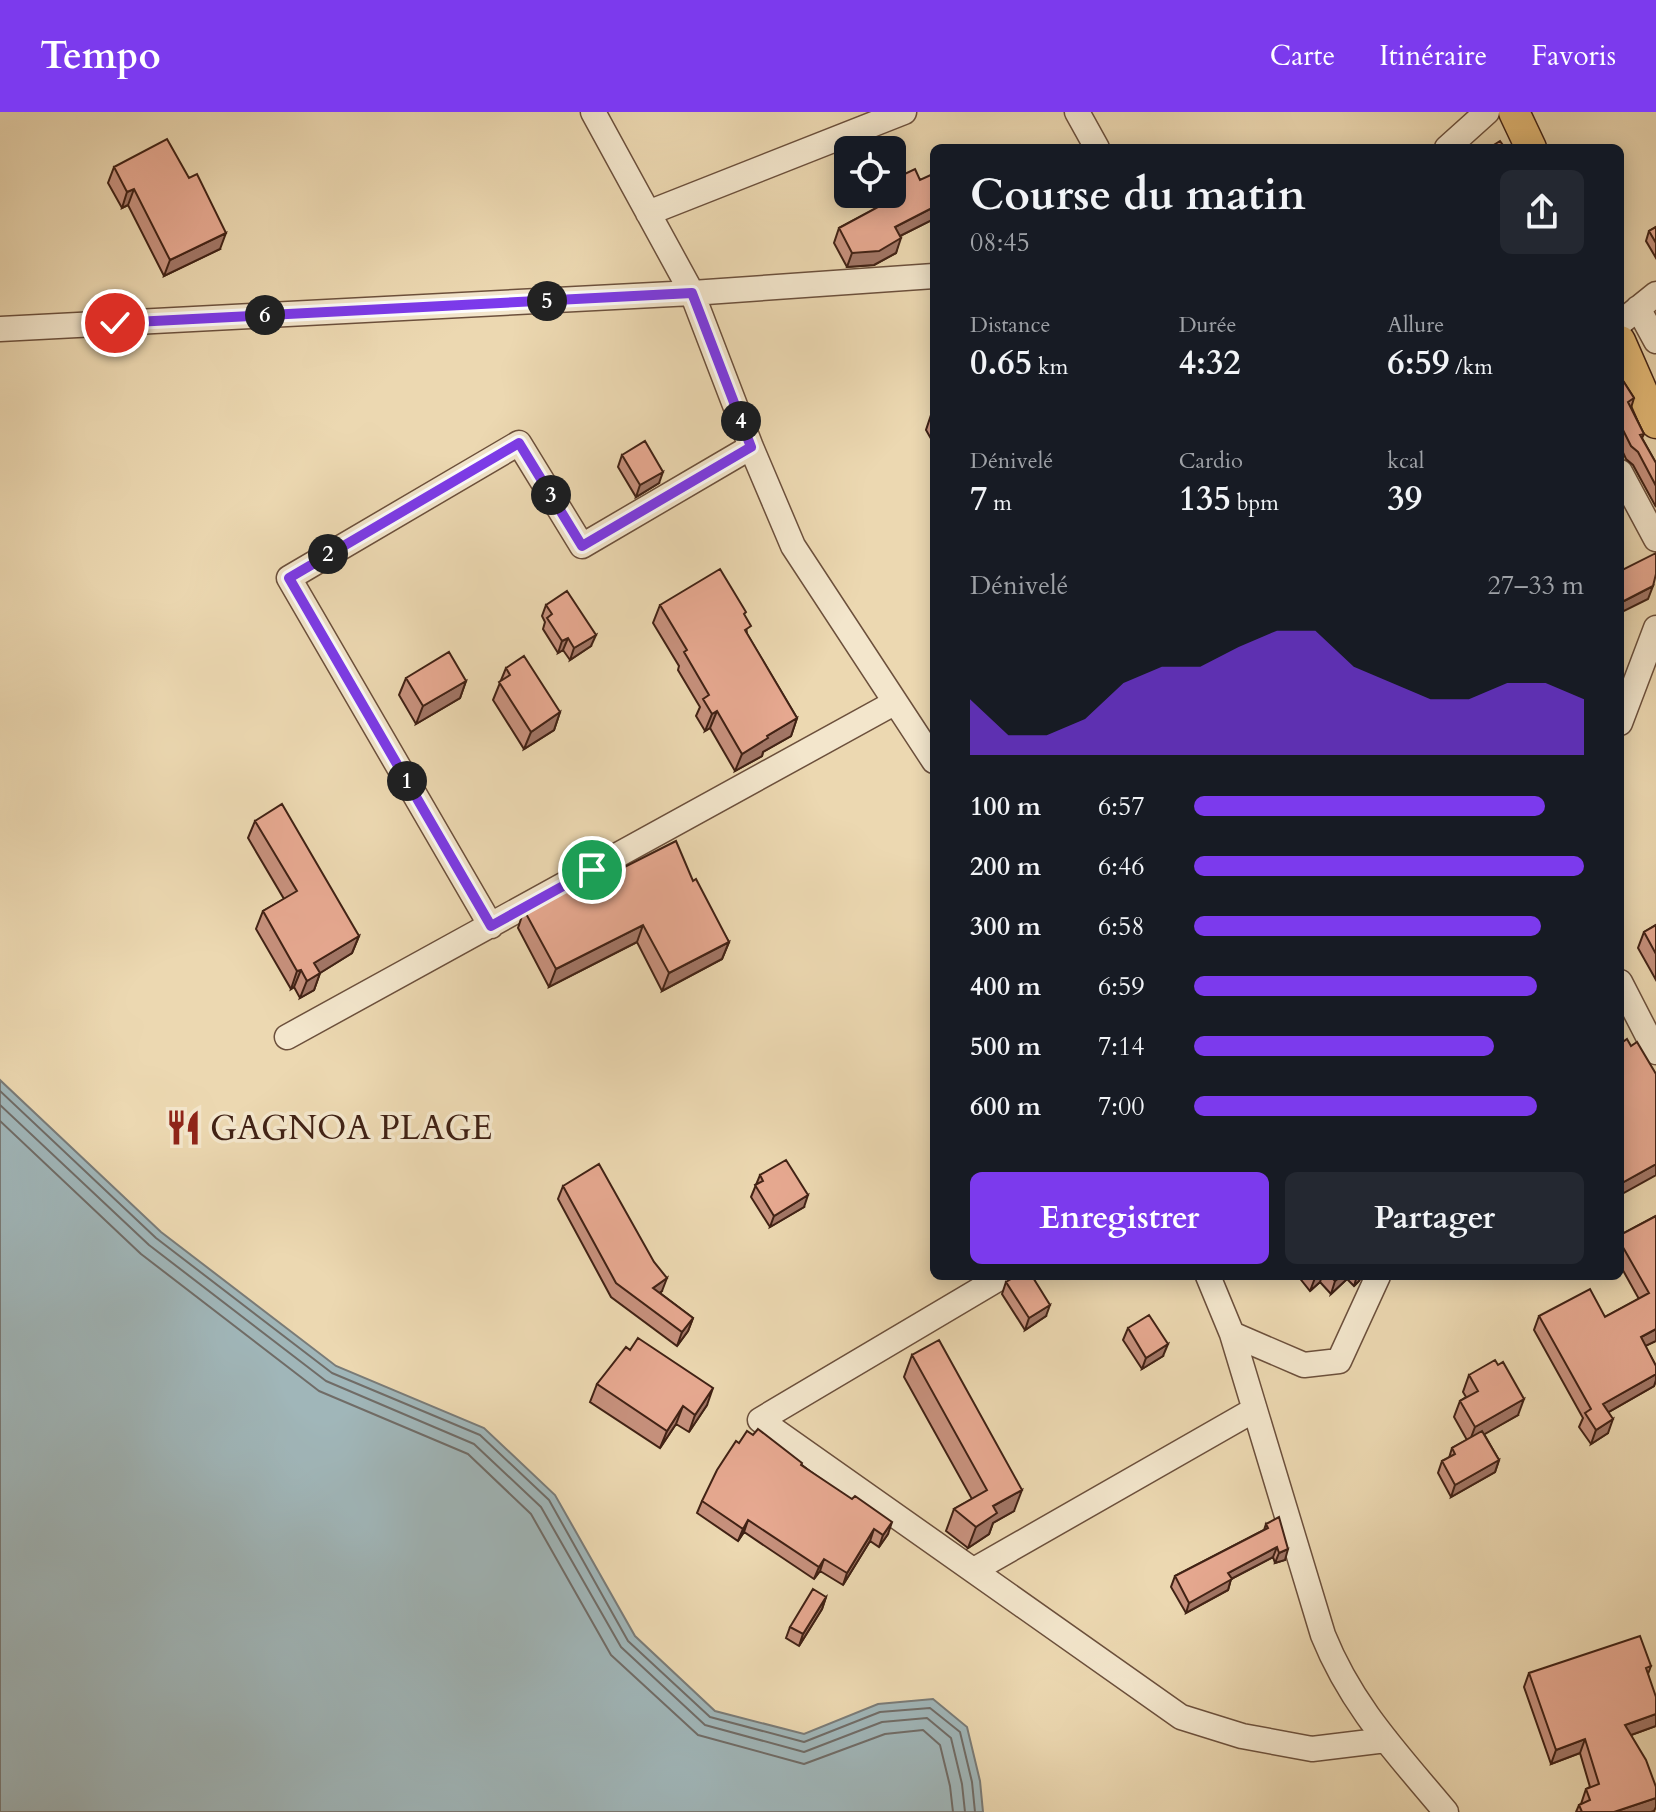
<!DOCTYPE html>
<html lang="fr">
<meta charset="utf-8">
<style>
:root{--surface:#171b24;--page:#242831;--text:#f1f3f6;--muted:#9ea1a6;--accent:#7c3aed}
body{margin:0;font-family:Cardo,serif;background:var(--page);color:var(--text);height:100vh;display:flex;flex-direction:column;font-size:30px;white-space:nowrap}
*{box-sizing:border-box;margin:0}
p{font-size:26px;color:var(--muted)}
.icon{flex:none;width:44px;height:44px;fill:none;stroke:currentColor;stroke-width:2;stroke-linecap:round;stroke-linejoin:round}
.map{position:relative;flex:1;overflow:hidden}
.sheet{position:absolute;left:930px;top:32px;width:694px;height:1136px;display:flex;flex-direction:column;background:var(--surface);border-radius:12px;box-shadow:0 4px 20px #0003}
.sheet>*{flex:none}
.tools{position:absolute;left:834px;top:24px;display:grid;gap:16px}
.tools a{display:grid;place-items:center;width:72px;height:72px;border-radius:12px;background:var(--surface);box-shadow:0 4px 20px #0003;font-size:40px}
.pin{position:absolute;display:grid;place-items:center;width:68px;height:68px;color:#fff;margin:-34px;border:4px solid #fff;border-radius:50%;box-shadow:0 2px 8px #0007}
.km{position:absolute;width:40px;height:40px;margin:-20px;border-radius:50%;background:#222;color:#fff;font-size:22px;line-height:40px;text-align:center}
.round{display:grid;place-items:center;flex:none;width:84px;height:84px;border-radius:12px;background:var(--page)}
.headline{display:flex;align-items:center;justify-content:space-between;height:136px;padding:0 40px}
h1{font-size:44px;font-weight:700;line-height:60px}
.figures{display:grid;grid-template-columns:repeat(3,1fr);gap:12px;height:136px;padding:8px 40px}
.figures div{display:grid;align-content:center}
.figures b{font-size:34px;font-weight:700}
.figures small{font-size:22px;font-weight:400}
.figures p{font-size:22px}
.chart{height:224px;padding:16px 40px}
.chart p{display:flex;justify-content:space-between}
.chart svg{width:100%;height:144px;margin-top:8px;fill:var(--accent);opacity:.7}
.cta{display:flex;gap:16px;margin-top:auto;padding:16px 40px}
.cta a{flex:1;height:92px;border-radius:12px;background:var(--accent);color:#fff;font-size:32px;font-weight:700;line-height:92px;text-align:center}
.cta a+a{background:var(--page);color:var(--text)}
ul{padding:0 40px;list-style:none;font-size:26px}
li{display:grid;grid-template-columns:128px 96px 1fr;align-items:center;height:60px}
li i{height:20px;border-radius:10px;background:var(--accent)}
header{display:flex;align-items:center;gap:48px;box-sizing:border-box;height:112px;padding:0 40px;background:var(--accent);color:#fff}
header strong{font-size:38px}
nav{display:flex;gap:44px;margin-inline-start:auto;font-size:28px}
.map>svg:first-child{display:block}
.water{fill:#a0b6b9;stroke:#7a7b77;stroke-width:2}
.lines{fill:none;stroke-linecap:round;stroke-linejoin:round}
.shore{stroke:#706c67;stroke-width:2}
.minor-casing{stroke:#6c503c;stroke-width:27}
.major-casing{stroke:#412215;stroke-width:33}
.minor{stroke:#f3e6cc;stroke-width:24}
.major{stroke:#e6bc78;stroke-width:30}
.wall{fill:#c7917d;stroke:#412215;stroke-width:2}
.shaded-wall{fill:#a27666;stroke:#412215;stroke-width:2}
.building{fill:#e7a991;stroke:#412215;stroke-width:2}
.route-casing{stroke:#fff;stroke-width:16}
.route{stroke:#7c3aed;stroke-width:10}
.labels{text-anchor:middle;stroke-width:7;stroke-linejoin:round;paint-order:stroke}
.poi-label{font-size:34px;fill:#412215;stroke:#f3e6cc;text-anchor:start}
</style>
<header>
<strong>Tempo</strong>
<nav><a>Carte</a><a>Itinéraire</a><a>Favoris</a></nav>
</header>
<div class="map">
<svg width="1656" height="1700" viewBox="0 0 1656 1700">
<rect width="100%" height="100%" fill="#ecd8b1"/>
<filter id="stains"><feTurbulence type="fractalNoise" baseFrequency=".0025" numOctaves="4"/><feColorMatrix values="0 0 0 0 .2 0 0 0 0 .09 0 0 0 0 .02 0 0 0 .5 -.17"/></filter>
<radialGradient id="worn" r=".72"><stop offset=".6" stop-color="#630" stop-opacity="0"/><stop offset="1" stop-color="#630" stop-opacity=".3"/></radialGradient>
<!-- water -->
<path class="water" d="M0,968L161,1120L336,1254L484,1316L555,1383L635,1524L715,1599L804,1622L878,1592L933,1587L967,1615L980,1669L983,1700H0Z"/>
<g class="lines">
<!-- shore -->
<path class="shore" d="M0,979L156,1126L332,1261L480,1323L549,1388L628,1529L710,1605L804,1630L880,1600L930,1596L960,1620L972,1670L975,1700
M0,993L149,1133L326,1269L474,1332L541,1395L621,1535L705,1613L804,1640L882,1610L927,1606L951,1626L962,1672L965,1700
M0,1009L141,1142L319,1279L468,1342L531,1402L611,1543L698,1623L804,1652L885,1622L923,1618L940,1633L950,1674L953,1700"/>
<defs>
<path id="minor" d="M593,0L692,181L751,335L793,434L934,649
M1077,0L1097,36
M1447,36L1487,0
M648,101L904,0
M1638,196L1656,229
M1620,211L1656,182
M0,217L692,181L934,164
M1620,360L1656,427
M1620,611L1656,516
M491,814L289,466L519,331L582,434L751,335
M1620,870L1656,940
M287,925L894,591
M1003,1164L760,1308L1181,1605L1242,1624L1312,1637L1386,1628
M1208,1164L1232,1222L1323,1523C1352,1595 1397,1641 1446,1700
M1232,1222L1304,1253L1339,1249L1378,1164
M974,1458L1254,1298"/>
<path id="major" d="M1514,0L1531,36
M1620,229L1656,311"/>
</defs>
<!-- minor casing -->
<use href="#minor" class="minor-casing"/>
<!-- major casing -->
<use href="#major" class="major-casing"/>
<!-- minor -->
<use href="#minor" class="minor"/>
<!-- major -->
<use href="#major" class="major"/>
</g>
<!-- wall -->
<path class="wall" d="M114,55L220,137L164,164L128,93L122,96L108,71Z
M934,65V107L900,124L896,141L874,153L847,155L834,131L839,116L879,95L876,88L878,82H892L920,68Z
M1656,115V146L1646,129L1649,119Z
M1620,264L1634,286L1631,296L1644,322L1642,326L1656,351V395L1633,353L1626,347L1620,334Z
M934,299V332L926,318L932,300Z
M622,343L659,371L636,385L618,355Z
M546,493L591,534L570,548L563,538L558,541L543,517L545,510L542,504Z
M660,493L745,505L747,522L797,606L791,624L763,640L762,644L735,659L710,616L705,619L696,604L700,595L678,558L679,554L653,511Z
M506,556L560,600L554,618L524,637L493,588Z
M406,566L466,569L460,586L416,612L399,583Z
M255,709L359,824L352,841L320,861L314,878L300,886L294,875L291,877L256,817L263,799L284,787L248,726Z
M607,764L693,769L729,830L722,847L662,879L637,830L549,875L518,816L524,798Z
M1656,813V868L1638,836L1644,820Z
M760,1063L804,1095L770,1115L751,1085Z
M563,1074L662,1179L660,1181L693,1206L688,1219L677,1234L611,1185L558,1087Z
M1656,1104V1229L1645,1234L1656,1254V1268L1654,1274L1609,1300L1608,1321L1591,1332L1579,1315L1583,1306L1534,1218L1539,1204L1605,1205L1639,1187L1620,1153V1123Z
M1298,1164H1362L1359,1169L1354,1174L1347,1167L1331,1182L1320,1170L1310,1179Z
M1006,1170L1046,1204L1025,1218L1002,1182Z
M1128,1216L1163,1244L1142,1257L1123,1228Z
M630,1238L707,1293L689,1320L676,1312L660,1336L590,1290L597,1272Z
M912,1243L1014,1399L993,1411L989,1422L968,1436L946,1419L954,1397L972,1387L904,1265Z
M1469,1263L1518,1303L1484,1322L1499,1348L1495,1360L1451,1385L1438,1361L1442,1349L1449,1346L1452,1336L1467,1328L1454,1305L1460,1289L1466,1285L1463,1280Z
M802,1353L888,1422L879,1435L870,1429L843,1473L820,1459L814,1467L744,1420L738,1429L697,1401L702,1389Z
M1266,1412L1285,1448L1275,1451L1273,1445L1231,1467L1228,1478L1186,1501L1171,1475L1175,1464L1264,1418Z
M826,1485L822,1497L799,1534L786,1526L790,1515Z
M1651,1554L1648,1562L1656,1614L1631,1623L1654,1699L1651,1700H1576L1579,1693L1581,1692L1586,1677L1590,1675L1580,1641L1551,1652L1524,1575L1529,1561Z"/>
<!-- shaded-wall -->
<path class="shaded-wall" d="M134,77L128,93L122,96L127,80Z
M934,95V107L890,129L895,115Z
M226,121L220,137L164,164L170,148Z
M901,126L896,141L874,153L847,155L852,141Z
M663,360L659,371L636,385L640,373Z
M1653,474L1648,487L1620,501V491Z
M596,523L591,534L570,548L574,536Z
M568,526L563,538L558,541L562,529Z
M466,569L460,586L416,612L423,594Z
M717,599L710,616L705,619L712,602Z
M560,600L554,618L524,637L531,620Z
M797,606L791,624L763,640L762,644L735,659L742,642L767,624Z
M643,813L637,830L549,875L556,857Z
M359,824L352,841L312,866L320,861L314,878L300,886L314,851Z
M729,830L722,847L662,879L669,861Z
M301,858L294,875L291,877L297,859Z
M1656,1052V1063L1620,1083V1072Z
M808,1083L804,1095L770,1115L774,1104Z
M1317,1164H1322L1320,1170L1310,1179L1315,1166Z
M1341,1164H1348L1347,1167L1331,1182L1335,1169Z
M1357,1164H1362L1359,1169L1354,1174Z
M667,1166L662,1179L648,1190L653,1176Z
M1050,1193L1046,1204L1025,1218L1029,1206Z
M693,1206L688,1219L677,1234L682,1220Z
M1656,1217V1229L1635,1239L1641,1225Z
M1168,1232L1163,1244L1142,1257L1146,1246Z
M1656,1262V1268L1654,1274L1598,1306L1603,1292Z
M713,1276L707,1293L689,1320L695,1303Z
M1524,1287L1518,1303L1469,1331L1475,1315Z
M683,1294L676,1312L660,1336L667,1319Z
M1613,1307L1608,1321L1591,1332L1596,1318Z
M1499,1348L1495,1360L1451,1385L1455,1373Z
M1022,1378L1014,1399L993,1411L989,1422L968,1436L976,1415L993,1394Z
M748,1408L744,1420L738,1429L743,1417Z
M892,1410L888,1422L879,1435L883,1423Z
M874,1417L870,1429L843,1473L847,1461Z
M1277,1435L1273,1445L1231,1467L1228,1478L1186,1501L1189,1491L1228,1461Z
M1288,1437L1285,1448L1275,1451L1279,1441Z
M824,1447L820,1459L814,1467L819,1455Z
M826,1485L822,1497L799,1534L803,1522Z
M1656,1602V1614L1620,1627L1625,1613Z
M1585,1627L1580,1641L1551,1652L1556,1638Z
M1656,1686V1695L1654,1699L1651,1700H1614Z"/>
<!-- building -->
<path class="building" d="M167,27L189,66L197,62L226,121L170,148L134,77L127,80L114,55Z
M1500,29L1505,36H1489Z
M915,57L920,68L933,62L934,65V95L895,115L901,126L879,139L852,141L839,116L889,89L885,82H892V68Z
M1656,115V131L1649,119Z
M1620,264L1634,286L1628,290L1644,322L1640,323L1656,351V374L1638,340L1631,334L1620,312Z
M645,329L663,360L640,373L622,343Z
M1656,441V462L1653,474L1620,491V459Z
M720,457L746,500L744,502L751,514L745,518L797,606L767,624L768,626L742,642L717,599L712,602L703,587L709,583L684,540L687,538L660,493Z
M567,479L596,523L574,536L568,526L562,529L547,506L552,502L546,493Z
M449,540L466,569L423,594L406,566Z
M524,544L560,600L531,620L499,570L510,563L506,556Z
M282,692L359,824L314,851L320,861L307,869L301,858L297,859L263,799L297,779L255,709Z
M676,729L693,769L696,767L729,830L669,861L643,813L556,857L524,798L604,758L607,764Z
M1656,813V842L1644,820Z
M1627,927L1631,934L1637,930L1656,962V1052L1620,1072V932Z
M786,1048L808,1083L774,1104L755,1073L763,1069L760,1063Z
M599,1052L654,1150L667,1166L653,1176L693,1206L682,1220L616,1171L563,1074Z
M1656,1104V1217L1641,1225L1656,1254V1262L1603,1292L1613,1307L1596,1318L1585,1301L1591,1297L1539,1204L1590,1177L1605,1205L1649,1181L1620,1130V1123Z
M1016,1164H1032L1050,1193L1029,1206L1006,1170Z
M1330,1164H1341L1335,1169Z
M1149,1203L1168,1232L1146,1246L1128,1216Z
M638,1226L713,1276L695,1303L683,1294L667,1319L597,1272L626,1235L630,1238Z
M939,1228L1022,1378L993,1394L997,1401L976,1415L954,1397L987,1378L912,1243Z
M1495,1248L1498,1253L1503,1250L1524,1287L1475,1315L1460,1289L1478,1279L1469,1263Z
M758,1317L802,1351L801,1353L852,1387L855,1384L892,1410L883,1423L874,1417L847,1461L824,1447L819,1455L748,1408L743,1417L702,1389L717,1358L736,1329L739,1331L747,1319L753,1323Z
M1482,1319L1499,1348L1455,1373L1442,1349L1455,1342L1452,1336Z
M1279,1405L1288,1437L1279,1441L1277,1435L1228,1461L1232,1467L1189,1491L1175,1464L1268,1416L1266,1412Z
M813,1477L826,1485L803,1522L790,1515Z
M1640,1524L1651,1554L1646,1556L1656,1585V1602L1625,1613L1646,1648L1656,1675V1686L1614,1700H1582L1579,1693L1590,1688L1586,1677L1599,1672L1585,1627L1556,1638L1529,1561Z"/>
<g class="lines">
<defs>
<path id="route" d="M115,211L692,181L751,335L582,434L519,331L289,466L491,814L592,758"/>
</defs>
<!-- route casing -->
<use href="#route" class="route-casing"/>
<!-- route -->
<use href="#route" class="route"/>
</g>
<!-- icons -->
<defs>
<symbol id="restaurant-bare" viewBox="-9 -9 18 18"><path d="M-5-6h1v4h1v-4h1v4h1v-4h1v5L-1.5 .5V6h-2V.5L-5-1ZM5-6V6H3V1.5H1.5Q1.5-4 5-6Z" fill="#8f2418" stroke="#f3e6cc" stroke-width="2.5" paint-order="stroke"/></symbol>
</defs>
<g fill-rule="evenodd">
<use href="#restaurant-bare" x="158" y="990" width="51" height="51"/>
</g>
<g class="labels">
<!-- poi labels -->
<g class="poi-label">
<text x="210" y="1027">GAGNOA PLAGE</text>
</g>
</g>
<rect width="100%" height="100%" filter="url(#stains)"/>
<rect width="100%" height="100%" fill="url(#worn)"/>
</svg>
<div class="tools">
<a><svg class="icon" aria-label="locate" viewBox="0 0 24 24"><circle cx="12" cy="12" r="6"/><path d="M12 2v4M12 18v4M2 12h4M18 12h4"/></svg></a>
</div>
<div class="pin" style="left:592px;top:758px;background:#1e9e55"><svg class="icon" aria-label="arrive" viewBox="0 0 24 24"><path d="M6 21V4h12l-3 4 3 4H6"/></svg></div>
<div class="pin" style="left:115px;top:211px;background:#d93025"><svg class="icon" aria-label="check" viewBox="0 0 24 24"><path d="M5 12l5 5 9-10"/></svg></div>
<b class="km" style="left:407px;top:669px">1</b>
<b class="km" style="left:328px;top:442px">2</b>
<b class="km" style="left:551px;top:383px">3</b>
<b class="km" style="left:741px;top:309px">4</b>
<b class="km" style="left:547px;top:189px">5</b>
<b class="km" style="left:265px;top:203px">6</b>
<section class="sheet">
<div class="headline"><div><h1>Course du matin</h1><p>08:45</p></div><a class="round"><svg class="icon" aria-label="share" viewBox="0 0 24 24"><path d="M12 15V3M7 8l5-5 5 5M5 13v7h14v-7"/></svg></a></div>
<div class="figures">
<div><p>Distance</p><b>0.65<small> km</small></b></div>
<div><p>Durée</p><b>4:32</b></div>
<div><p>Allure</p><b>6:59<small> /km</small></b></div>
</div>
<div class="figures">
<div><p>Dénivelé</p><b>7<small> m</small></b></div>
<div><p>Cardio</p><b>135<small> bpm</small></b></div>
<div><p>kcal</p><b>39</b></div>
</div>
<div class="chart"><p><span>Dénivelé</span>27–33 m</p>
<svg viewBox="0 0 160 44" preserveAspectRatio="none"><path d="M0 44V27L10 38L20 38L30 33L40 22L50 17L60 17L70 11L80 6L90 6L100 17L110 22L120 27L130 27L140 22L150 22L160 27V44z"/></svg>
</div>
<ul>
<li><b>100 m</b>6:57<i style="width:90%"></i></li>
<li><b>200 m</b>6:46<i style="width:100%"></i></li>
<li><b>300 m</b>6:58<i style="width:89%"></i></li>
<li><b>400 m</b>6:59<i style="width:88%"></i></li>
<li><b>500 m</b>7:14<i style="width:77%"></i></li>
<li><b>600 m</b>7:00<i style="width:88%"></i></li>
</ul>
<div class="cta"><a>Enregistrer</a><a>Partager</a></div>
</section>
</div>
